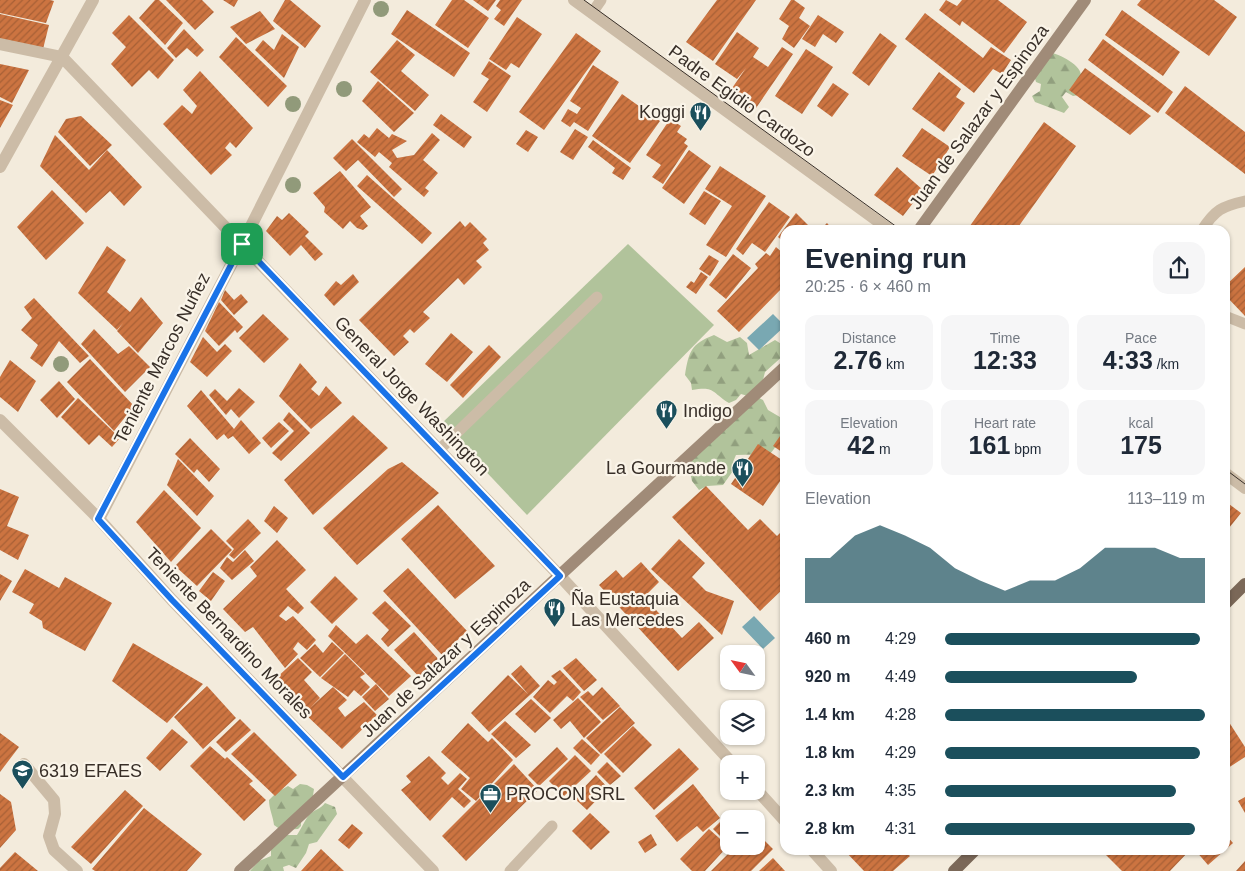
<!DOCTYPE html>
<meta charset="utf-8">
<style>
:root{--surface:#fff;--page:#f6f6f7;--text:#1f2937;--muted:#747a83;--accent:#1b4f5c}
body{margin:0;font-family:Arial,sans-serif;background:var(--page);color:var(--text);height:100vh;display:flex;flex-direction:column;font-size:19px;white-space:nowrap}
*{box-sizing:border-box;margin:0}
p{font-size:16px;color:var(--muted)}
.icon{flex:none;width:28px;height:28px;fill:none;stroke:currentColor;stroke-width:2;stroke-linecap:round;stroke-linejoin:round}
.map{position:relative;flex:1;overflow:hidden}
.sheet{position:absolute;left:780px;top:225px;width:450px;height:630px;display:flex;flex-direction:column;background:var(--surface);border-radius:15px;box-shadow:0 1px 4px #0004}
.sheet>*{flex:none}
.needle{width:32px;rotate:303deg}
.controls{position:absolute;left:720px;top:645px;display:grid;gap:10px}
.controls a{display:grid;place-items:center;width:45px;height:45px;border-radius:10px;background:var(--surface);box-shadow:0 1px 4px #0004;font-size:25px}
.pin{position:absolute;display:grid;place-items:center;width:42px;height:42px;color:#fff;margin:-21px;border-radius:10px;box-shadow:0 2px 8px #0006}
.round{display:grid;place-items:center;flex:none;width:52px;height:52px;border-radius:15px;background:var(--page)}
.headline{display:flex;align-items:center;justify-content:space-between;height:85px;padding:0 25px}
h1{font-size:28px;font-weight:800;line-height:38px}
.stats{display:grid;grid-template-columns:repeat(3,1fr);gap:8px;height:85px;padding:5px 25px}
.stats div{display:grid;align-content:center;border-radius:12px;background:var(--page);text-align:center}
.stats b{font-size:25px;font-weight:800}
.stats small{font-size:14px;font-weight:400}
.stats p{font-size:14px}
.chart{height:140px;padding:10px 25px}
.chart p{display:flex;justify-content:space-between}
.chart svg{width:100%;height:90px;margin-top:5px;fill:var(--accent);opacity:.7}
ul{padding:0 25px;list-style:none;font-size:16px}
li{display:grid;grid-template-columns:80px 60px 1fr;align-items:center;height:38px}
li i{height:12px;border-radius:6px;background:var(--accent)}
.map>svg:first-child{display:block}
.forest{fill:url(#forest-firs)}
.pitch{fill:#b1c39b}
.water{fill:#79a8b2}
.building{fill:url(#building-hatch)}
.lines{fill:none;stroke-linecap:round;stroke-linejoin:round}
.lane{stroke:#ccbca7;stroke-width:11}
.street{stroke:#ccbca7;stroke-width:12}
.secondary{stroke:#a08b78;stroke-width:12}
.primary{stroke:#7b6858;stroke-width:12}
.tram{stroke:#382f28;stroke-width:1}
.tree{fill:#919a7a}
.route-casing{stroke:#fff;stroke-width:10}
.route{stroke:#1a73e8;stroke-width:6}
.labels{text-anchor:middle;stroke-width:4.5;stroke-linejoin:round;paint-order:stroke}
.street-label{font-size:18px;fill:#382f28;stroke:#faf4e8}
.poi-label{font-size:18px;fill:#382f28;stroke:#faf4e8;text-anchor:start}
</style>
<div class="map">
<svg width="1245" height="871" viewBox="0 0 1245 871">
<defs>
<pattern id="forest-firs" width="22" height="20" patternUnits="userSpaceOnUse" patternTransform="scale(1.25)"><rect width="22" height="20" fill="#b1c39b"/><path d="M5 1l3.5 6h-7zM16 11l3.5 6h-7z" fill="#919f7e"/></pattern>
<pattern id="building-hatch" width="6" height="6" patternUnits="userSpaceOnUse" patternTransform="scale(1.25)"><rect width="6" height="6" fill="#cc7441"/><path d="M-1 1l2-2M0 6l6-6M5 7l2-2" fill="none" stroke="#a76036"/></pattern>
</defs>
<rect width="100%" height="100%" fill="#f3ebdc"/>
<!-- forest -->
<path class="forest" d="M1046,51C1056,53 1080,63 1081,75C1082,81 1080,89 1079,95L1073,96L1066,92L1062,97L1069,107L1064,113L1035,102L1032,96L1040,91L1041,84L1036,82L1034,75Z
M714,335L727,342L740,337L747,343L749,355L775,340L783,345L785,354L765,372L763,380L748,396L741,394L736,400L729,403C711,392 715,386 692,390L691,383L685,375C689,351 691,344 714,335Z
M759,398L763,400L768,410L785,420C785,434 779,443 770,454L736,455L733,462L735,468L723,485L707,486L699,490L692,481L687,459L720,432L727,429L730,413Z
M300,784L307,785L314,789L312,802L301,812V826L298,829L281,830L274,825C273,816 269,809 269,800L276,793L288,786L293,789Z
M325,803L335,807L337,814L317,842L309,844L306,853L296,868L289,865L283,867L284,871H250L259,861L271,856V848L284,835H297C301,829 304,822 308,816C313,810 321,809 325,803Z"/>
<!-- pitch -->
<path class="pitch" d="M628,244L714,325L527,515L441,424Z"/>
<!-- water -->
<path class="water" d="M773,314L785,326L759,350L747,338Z
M754,616L775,638L763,649L742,627Z"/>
<!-- building -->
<path class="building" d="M0,0H50L54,1L46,23L0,13Z
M155,0H159L183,23L165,45L139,18Z
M166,0H202L214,12L195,30Z
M223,0H238L234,7Z
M285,0H290L321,26L305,48L273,21Z
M452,0H464L489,18L468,48L435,25Z
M473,0H496L488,11Z
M500,0H522L504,26L494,19L501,10L496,6Z
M717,0H756L713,61L686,42Z
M791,0H794L805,8L799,18L810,26L794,48L782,39L789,26L779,19Z
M946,0L957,6L962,0H998L1027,22L1004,53L962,21L960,26L939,10Z
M1141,0H1214L1237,17L1209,56L1137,5Z
M407,10L470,53L454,77L391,34Z
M1122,10L1180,52L1163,76L1105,35Z
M260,11L275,29L246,44L230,27Z
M925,13L983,58L991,47L1011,60L1002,74L993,69L974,93L905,39Z
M0,14L49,25L43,49L0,40Z
M129,15L174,60L158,79L149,70L132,87L111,64L126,47L112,33Z
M818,15L844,32L836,43L823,34L815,47L802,39Z
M517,17L542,34L519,68L511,63L506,70L489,59Z
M184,29L204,50L197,57L187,48L176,58L167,48Z
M737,32L759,48L753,57L768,67L782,47L793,54L754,111L728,94L746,68L737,79L715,64Z
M576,33L601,51L544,130L519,112Z
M880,33L897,46L869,86L852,73Z
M282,34L299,47L284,78L255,50L263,40L274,50Z
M236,37L287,86L268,107L219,57Z
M1103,39L1173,92L1158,113L1088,60Z
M397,40L415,55L401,71L429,95L415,111L370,72Z
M806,49L833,67L802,114L775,96Z
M489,61L511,76L487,112L473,102L489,79L481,74Z
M0,64L29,70L12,103L0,97Z
M593,65L619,82L588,131L574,122L570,127L561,121L568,109L577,114L581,108L570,101Z
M1085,68L1151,116L1130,135L1069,90Z
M200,71L253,128L236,148L230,142L225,148L232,155L211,175L163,124L182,105L192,114L197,106L183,90Z
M939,72L961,89L956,97L965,103L944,132L912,109Z
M378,81L414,113L394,132L362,101Z
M833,83L849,94L832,117L817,106Z
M1185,86L1245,132V174L1165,113Z
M622,94L660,121L630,163L592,136Z
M0,100L13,105L0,128Z
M441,114L472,137L464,148L433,125Z
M81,116L112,145L90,166L58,132L66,119Z
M670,119L681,126L677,132L687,139L684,143L688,146L663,184L652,177L661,165L646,155Z
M1044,122L1076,146L1016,230H967Z
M377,128L389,138L392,134L407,141L392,150L397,158L414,155L432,133L440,140L423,160L438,173L425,188L429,191L424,197L389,167L392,163L379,152L375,157L357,142L364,134L369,138Z
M922,128L950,147L932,176L902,156Z
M575,129L588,137L573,160L560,152Z
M526,130L538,137L528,152L516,144Z
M55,135L89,170L107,150L142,187L124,206L110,191L86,213L40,166Z
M352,139L402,189L394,197L358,160L346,171L333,158Z
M593,140L631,168L623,180L612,173L615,168L588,147Z
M689,150L711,166L684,204L662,188Z
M720,166L766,196L726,257L706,245L732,206L705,189Z
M897,167L923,190L903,216L874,195Z
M340,171L371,207L360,216L368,226L363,230L357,228L350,221L343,229L324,212L325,207L313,193Z
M367,175L432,233L422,244L357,186Z
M52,190L84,223L46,260L17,227Z
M704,191L721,201L705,225L689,214Z
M769,202L790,217L765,252L752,243L743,255L736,249Z
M289,213L309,232L305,236L323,254L315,261L301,245L290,256L266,231L277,216L282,220Z
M796,213L813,230H785V243L778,237Z
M460,221L465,227L470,222L487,239L483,243L489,250L476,261L482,267L464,285L458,278L423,312L430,318L414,333L410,329L403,336L409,342L394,356L359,320Z
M827,223L833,230H820Z
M107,246L126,260L107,292L130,312L141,297L163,323L138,353L117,331L123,323L117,330L78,293Z
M776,247L785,255V285L739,332L717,311L758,268L755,264L766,253L770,256Z
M733,254L751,268L726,299L709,285Z
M709,255L719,261L710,276L699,269Z
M1245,267V316L1225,295V286Z
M701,272L708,277L696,294L686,287L691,281L694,283Z
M353,274L359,282L334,306L324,295L336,281L341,285Z
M225,290L234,300L241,294L248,302L234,315L221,300Z
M34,298L89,356L80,363L59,341L42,367L30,358L38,345L21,330L32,318L24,307Z
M219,302L243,327L237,333L235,330L219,346L205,331Z
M263,314L289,339L264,363L239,338Z
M94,329L118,354L129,346L150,367L125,392L81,344Z
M451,333L473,352L447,382L425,364Z
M203,337L217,352L225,344L232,351L207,377L190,362Z
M489,345L501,357L463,398L450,385Z
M90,359L134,406L114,431L67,382Z
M10,360L36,381L18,412L0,397V377Z
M300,363L317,382L311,389L319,396L326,386L342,403L311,429L279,396Z
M59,381L75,399L57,418L40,400Z
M239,388L255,402L239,418L231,409L226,415L209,395L215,389L227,401Z
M201,390L234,429L241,420L261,443L249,454L233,436L228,439L224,434L217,440L187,406Z
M78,398L120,438L112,447L99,435L89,445L61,417Z
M289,412L310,433L281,461L272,453L294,431L283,420Z
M353,415L388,448L313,515L284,480Z
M279,422L289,431L271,448L262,438Z
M785,429V454L773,446Z
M190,438L220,469L209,482L197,469L194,473L175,454Z
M758,444L785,462V474L763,506L731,484Z
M178,459L214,496L197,516L167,485Z
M402,462L439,493L357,565L323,528L388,469Z
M706,486L748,530L760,519L777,536L783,530L785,532V550L784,552L785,553V587L760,611L672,517Z
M0,489L19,497L7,526L29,535L18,560L0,550Z
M164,490L201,528L171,562L136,522Z
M1225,501L1241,513L1225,533Z
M438,505L495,566L455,599L401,539Z
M274,506L288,518L277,533L264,521Z
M248,519L261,533L234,559L229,555L234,549L226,541Z
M211,529L232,550L197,586L175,566Z
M679,539L705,563L692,577L706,591L734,601L722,635L651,569Z
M277,540L306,570L286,589L304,608L298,614L288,606L279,616L286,621L293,616L316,640L307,650L298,642L293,649L298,654L285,668L253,627L245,632L223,609L257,576L250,567Z
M245,550L254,561L232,580L220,568L227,557L233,562Z
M641,562L659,582L644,597L682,638L699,622L714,638L678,671L599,585L616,570L623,578Z
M408,568L467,631L442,655L383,591Z
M25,569L59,588L65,577L112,603L85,651L43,628L42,621L29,613L34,604L12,592Z
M213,572L225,581L211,601L199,591Z
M0,574L12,581L0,601Z
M335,576L358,599L332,624L310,602Z
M385,601L411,626L388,647L381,639L389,630L372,613Z
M336,625L356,644L367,634L411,676L389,696L328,636Z
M414,632L440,661L420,678L394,650Z
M332,642L344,653L320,677L300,658L315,644L323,653Z
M133,643L203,684L167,723L112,681Z
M345,654L365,674L360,677L370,687L361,696L354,690L348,697L321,678Z
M298,658L312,672L304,680L320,698L310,708L333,687L347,700L338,708L345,717L364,702L377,715L342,749L305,714L274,680Z
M576,658L597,680L584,691L563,668Z
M521,665L540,686L489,732L471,713L508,675L528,694L511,674Z
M560,670L581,692L573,701L567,696L550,713L533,697L548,680L554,685L557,682L551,676Z
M376,684L389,699L375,711L362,697Z
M207,686L236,718L203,749L174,717Z
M602,687L620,706L603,720L580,697L588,691L593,696Z
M578,698L601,722L584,738L570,721L561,729L553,720Z
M531,699L551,718L535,733L515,714Z
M620,707L635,723L601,754L586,738Z
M1225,716L1245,747V757L1225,770Z
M240,719L251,730L226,752L216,742Z
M505,721L531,745L516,758L491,734Z
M468,723L488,742L492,738L513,760L476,801L461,789L470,778L441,752Z
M633,726L652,745L623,773L604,754Z
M172,729L188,742L160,771L146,758Z
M254,732L297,775L275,796L231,754Z
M0,733L19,747L0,772Z
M582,739L600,755L591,765L573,748Z
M210,746L225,759L227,757L253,781L249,784L266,800L244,821L190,766Z
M557,747L568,759L539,786L528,775Z
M679,748L699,769L654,810L634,788Z
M575,755L591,771L564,796L549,781Z
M429,756L446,773L441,778L448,785L460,773L467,779L458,789L471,801L464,808L452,797L430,821L401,790L411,782L406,776Z
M607,762L621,776L610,785L597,772Z
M514,764L538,790L466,861L442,836Z
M596,775L608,788L587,810L574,798Z
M693,784L720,818L703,832L697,826L677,842L655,816Z
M125,790L143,806L91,864L71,847Z
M0,794L11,802L16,830L0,848Z
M1245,797V813L1238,801Z
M144,808L202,854L187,871H95L92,869Z
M590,813L610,832L591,850L572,831Z
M729,813L735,819H729V845L713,829Z
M352,824L363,833L349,849L338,840Z
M709,829L728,846L705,871H692L680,859Z
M756,832L773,849L751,871H711L736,846H756Z
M651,834L657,845L645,853L638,842Z
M1225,834L1233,843L1208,865L1195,850H1225Z
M321,849L344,871H301Z
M844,850H904L910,856L893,871H864Z
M1101,850H1190L1170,871H1122Z
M15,852L38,871H0V868Z
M773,858L785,871H759Z
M1245,861V871H1236Z"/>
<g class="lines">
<!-- lane -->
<path class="lane" d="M592,13L601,0
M1202,230C1215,210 1222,206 1245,201
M1225,316L1245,324
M439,450L597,297
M510,871L552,826"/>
<!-- street -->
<path class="street" d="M574,0L890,230
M0,44L62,57L560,576L733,764
M0,167L93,0
M0,420L99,519L172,600L433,871
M1225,473L1245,488
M99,519L242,244L365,0
M24,764L54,800L55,814L49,836L54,850L77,871
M756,789L785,821
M812,850L831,871"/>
<!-- secondary -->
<path class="secondary" d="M919,230L1085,0
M240,871L785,367"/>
<!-- primary -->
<path class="primary" d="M1225,604L1245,584
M954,871L975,850"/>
<!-- tram -->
<path class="tram" d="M584,0L901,230
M1225,469L1245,484"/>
</g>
<!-- trees -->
<g class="tree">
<circle cx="381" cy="9" r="8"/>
<circle cx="344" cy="89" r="8"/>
<circle cx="293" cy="104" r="8"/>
<circle cx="293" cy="185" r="8"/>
<circle cx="61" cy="364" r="8"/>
</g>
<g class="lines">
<defs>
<path id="route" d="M242,244L560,576L343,777L172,600L98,519Z"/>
</defs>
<!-- route casing -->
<use href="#route" class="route-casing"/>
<!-- route -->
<use href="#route" class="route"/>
</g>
<!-- icons -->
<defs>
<symbol id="restaurant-pin" viewBox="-11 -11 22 30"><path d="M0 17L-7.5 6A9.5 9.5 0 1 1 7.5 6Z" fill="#1b4f5c" stroke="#faf4e8"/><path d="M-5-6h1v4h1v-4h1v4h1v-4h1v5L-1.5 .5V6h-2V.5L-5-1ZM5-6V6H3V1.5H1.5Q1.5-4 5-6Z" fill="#fff"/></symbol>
<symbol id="school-pin" viewBox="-11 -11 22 30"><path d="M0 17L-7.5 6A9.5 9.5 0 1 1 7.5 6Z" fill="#1b4f5c" stroke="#faf4e8"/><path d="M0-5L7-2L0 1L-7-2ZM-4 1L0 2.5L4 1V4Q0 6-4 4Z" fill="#fff"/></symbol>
<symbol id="office-pin" viewBox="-11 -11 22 30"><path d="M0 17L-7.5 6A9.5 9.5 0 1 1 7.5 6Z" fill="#1b4f5c" stroke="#faf4e8"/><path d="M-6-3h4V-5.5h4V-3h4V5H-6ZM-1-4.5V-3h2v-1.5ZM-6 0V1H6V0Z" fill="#fff"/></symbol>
</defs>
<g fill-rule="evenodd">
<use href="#restaurant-pin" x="688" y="100" width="25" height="34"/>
<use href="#restaurant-pin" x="654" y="398" width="25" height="34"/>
<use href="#restaurant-pin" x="730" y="456" width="25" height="34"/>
<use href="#restaurant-pin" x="542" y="596" width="25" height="34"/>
<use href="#school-pin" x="10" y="758" width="25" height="34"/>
<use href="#office-pin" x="478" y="782" width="25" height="34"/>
</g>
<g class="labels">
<!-- street labels -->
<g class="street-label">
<text transform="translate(742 101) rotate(36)" y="6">Padre Egidio Cardozo</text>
<text transform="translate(979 117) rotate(-54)" y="6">Juan de Salazar y Espinoza</text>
<text transform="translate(162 358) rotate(-63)" y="6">Teniente Marcos Nuñez</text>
<text transform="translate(412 396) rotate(46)" y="6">General Jorge Washington</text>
<text transform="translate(229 633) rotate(46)" y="6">Teniente Bernardino Morales</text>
<text transform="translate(446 658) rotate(-43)" y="6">Juan de Salazar y Espinoza</text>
</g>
<!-- poi labels -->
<g class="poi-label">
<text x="685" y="118" text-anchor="end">Koggi</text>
<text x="683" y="417">Indigo</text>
<text x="726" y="474" text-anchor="end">La Gourmande</text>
<text x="571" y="605">Ña Eustaquia<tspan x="571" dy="21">Las Mercedes</tspan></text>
<text x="39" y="777">6319 EFAES</text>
<text x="506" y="800">PROCON SRL</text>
</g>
</g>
</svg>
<div class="controls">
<a><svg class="needle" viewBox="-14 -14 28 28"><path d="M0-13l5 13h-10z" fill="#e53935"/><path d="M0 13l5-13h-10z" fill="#747a83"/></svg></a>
<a><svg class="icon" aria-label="layers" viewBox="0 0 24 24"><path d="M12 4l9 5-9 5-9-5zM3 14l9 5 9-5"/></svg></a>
<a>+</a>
<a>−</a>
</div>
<div class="pin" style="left:242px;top:244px;background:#1e9e55"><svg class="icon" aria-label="arrive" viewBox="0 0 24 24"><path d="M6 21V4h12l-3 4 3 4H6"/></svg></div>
<section class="sheet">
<div class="headline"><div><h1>Evening run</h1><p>20:25 · 6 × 460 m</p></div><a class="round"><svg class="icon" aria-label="share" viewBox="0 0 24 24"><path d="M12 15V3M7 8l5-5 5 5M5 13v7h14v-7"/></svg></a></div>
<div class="stats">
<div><p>Distance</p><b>2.76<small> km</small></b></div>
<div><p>Time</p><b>12:33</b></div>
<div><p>Pace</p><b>4:33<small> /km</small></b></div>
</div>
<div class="stats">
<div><p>Elevation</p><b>42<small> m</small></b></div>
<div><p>Heart rate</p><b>161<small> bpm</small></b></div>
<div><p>kcal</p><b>175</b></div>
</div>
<div class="chart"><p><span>Elevation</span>113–119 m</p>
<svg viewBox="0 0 160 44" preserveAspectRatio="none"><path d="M0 44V22L10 22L20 11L30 6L40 11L50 17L60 27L70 33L80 38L90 33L100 33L110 27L120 17L130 17L140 17L150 22L160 22V44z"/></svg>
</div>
<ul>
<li><b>460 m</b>4:29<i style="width:98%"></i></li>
<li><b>920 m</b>4:49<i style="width:74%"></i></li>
<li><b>1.4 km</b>4:28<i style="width:100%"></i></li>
<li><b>1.8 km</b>4:29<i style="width:98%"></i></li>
<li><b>2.3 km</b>4:35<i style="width:89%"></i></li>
<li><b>2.8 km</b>4:31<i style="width:96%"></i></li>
</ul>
</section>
</div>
